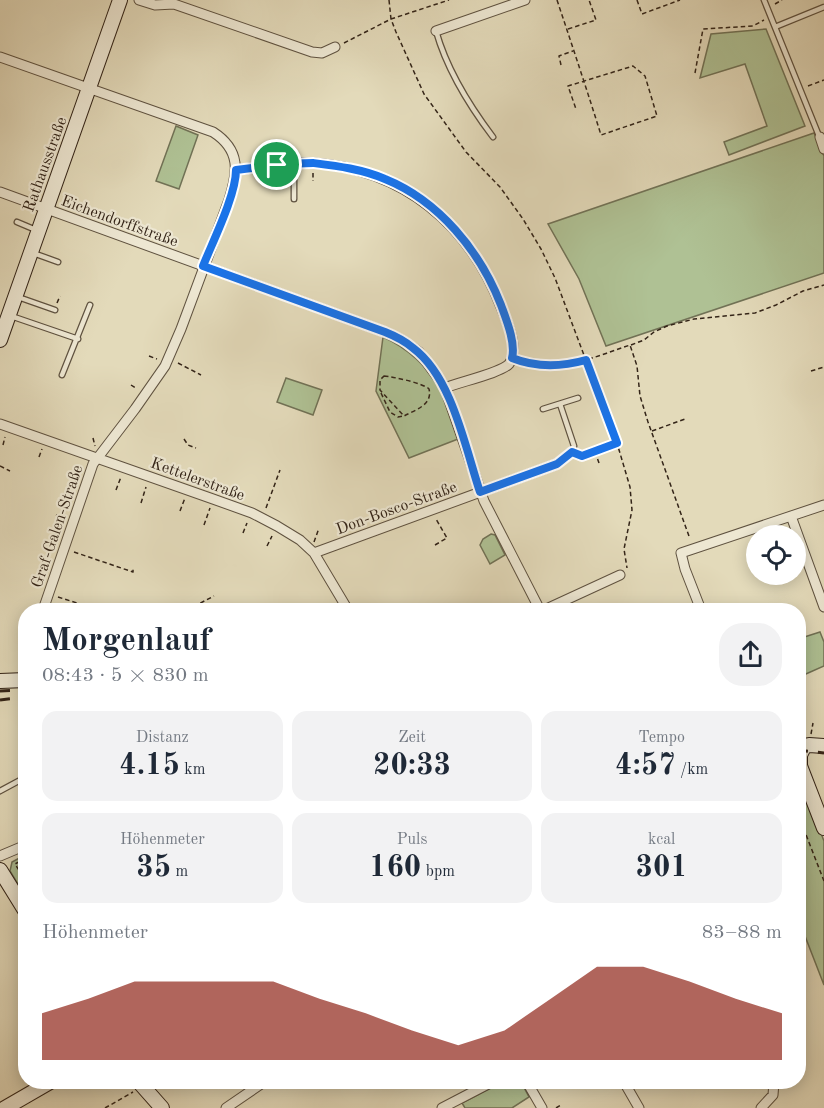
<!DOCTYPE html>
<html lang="de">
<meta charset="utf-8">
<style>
:root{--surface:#fff;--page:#f2f2f3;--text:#1f2937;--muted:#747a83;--accent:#8f2418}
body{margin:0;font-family:"Old Standard TT",serif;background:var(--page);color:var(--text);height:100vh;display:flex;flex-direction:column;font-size:22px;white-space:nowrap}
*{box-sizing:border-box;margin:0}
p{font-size:20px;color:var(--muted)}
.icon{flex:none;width:33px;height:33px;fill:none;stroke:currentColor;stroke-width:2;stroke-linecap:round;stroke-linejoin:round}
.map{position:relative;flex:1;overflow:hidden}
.drawer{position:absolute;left:18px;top:603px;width:788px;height:486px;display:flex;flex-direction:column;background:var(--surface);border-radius:24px;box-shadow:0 3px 15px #0003}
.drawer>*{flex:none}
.buttons{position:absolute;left:746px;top:525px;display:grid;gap:12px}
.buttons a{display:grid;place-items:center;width:60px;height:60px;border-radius:50%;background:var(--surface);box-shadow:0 3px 15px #0003;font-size:30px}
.pin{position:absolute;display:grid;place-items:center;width:51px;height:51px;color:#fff;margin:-26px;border:3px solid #fff;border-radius:50%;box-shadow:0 2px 6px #0007}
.round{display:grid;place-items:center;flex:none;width:63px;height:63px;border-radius:24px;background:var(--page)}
.head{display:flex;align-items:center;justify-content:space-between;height:102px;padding:0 24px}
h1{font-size:33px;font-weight:700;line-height:45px}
.metrics{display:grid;grid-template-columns:repeat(3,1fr);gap:9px;height:102px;padding:6px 24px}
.metrics div{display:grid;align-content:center;border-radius:15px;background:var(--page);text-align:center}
.metrics b{font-size:30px;font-weight:700}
.metrics small{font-size:16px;font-weight:400}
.metrics p{font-size:16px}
.chart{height:168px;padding:12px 24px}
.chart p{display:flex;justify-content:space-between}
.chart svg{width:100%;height:108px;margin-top:6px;fill:var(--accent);opacity:.7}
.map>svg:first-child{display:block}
.green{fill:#afc194;stroke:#717256;stroke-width:1.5}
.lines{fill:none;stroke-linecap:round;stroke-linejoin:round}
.lane-casing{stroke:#5f5240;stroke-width:7}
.street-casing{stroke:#5f5240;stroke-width:11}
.secondary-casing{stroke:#332418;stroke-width:16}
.path{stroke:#332418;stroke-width:1.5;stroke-dasharray:4.5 3;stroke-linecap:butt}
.lane{stroke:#ede7d2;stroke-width:4.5}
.street{stroke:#ede7d2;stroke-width:9}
.secondary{stroke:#ede7d2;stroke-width:14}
.rail{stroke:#332418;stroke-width:3;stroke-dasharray:10 10;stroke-linecap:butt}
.route-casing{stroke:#fff;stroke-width:12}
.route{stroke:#1a73e8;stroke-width:8}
.labels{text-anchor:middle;stroke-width:4.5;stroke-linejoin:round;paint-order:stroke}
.street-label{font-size:16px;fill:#332418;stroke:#ede7d2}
</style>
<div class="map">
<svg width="824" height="1108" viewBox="0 0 824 1108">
<rect width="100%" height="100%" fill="#e3daba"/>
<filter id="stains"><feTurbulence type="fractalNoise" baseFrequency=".00333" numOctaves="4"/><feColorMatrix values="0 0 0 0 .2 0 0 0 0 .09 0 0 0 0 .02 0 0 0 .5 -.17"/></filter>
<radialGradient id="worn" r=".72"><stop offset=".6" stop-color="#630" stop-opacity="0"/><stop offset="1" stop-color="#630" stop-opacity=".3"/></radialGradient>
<!-- green -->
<path class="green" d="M766,29L805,126L729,155L724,142L767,126L745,64L700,78L711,34Z
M176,126L198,135L179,189L156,181Z
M814,133L824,156V273L606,346L579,279L548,224Z
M383,337C406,347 429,367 441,390C448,405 452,423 458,439L409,458L376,391Z
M286,378L322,390L313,415L277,402Z
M491,534L495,535L505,555L490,564L480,545L483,539Z
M820,632L824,642V666L799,677L798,639Z
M798,775L824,841V985L798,918Z
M25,855V896L10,871L12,862Z
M502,1082H521L529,1097L512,1108H465L462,1103Z"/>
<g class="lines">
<defs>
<path id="lane" d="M764,0L819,136
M775,27L824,7
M436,31C447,70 468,104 493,137
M294,163V199
M17,222L36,230
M33,253L58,262
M18,297L55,310
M11,316L78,339
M62,375L90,305
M560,404L574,446L572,452
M543,409L578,398
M0,791L26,777"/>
<path id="street" d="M139,0L155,5L174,4L312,52L322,53L335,47
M436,31L525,0
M0,57L213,132C241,150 238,172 229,200L181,329L165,366L135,409L93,464L43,610
M820,137L824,149
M236,170C261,167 288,161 313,163C403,169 469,224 501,307C507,321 520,350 509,364C501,373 459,382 445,388
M0,192L385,332L402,340L419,352L444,386L484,501L540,610
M0,424L213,499L252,513L277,526L300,540L314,553L348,610
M791,516L824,607
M314,553L557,464L572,452
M544,610L620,575
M701,610L685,569L681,553L824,505
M0,856L26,845
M527,1082L542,1108
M624,1082L639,1108
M226,1108L264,1082
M442,1108L492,1082
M761,1108L773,1095L774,1082"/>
<path id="secondary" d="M0,340L120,0
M0,681L26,680
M798,742L804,747L809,745L824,746
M804,747L800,755V766L824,828
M0,870L26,912
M139,1082L162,1108
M5,1108L50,1082"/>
</defs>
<!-- lane casing -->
<use href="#lane" class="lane-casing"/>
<!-- street casing -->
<use href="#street" class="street-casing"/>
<!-- secondary casing -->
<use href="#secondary" class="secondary-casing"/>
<!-- path -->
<path class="path" d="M389,0L391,19L396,32L424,94L466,152L500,187L523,219L541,249L555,278L617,443L630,487L632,510L624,549L627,568
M557,0C572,45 587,90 601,135L657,116L645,76L633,66L568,86L576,109
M637,0L642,14L680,0
M775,4L782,0
M568,29L596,20L589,0
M344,43L391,19L449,0
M561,65L559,56L573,51
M695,73L703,29L753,26L764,20
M808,86L824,80
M313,173V181
M57,303L60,296
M631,345L644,340L654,332L667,326L694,319L755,313L776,305L803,291L824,285
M149,356L157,359
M522,362C559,373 595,357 630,345L637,366L640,396L648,422L690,539
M178,363L201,375
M811,371L824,367
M384,376C394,377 423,383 429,389C433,405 415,410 404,416L380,390V380Z
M131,385L137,389
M381,393L390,412L398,417L404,416
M652,431L685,419
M93,438L95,446
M184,439L188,445L196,448
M3,445L5,437
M595,452L599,463
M581,456L616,443
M39,457L42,449
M0,466L10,471
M116,490L121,477
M423,495L426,502
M141,503L146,487
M266,508L280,470
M180,511L185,498
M56,515L64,518
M204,525L210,508
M243,533L247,523
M314,542L319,528
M435,545L447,538L436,519
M267,546L272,536
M46,549L53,552
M74,552L133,572V569
M34,582L42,585
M58,597L99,610
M187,610L214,596
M22,644H26
M811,734L813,723
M798,814L824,881
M26,858L15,864L26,881
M18,866L26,862
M19,869L26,865
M105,1108L133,1092
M556,1108L561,1105"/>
<!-- lane -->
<use href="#lane" class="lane"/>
<!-- street -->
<use href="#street" class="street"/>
<!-- secondary -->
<use href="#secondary" class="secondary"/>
<!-- rail -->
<path class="rail" d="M0,691L23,690
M0,700L26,697
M798,750L824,753"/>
</g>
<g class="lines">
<defs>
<path id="route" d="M313,163C337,166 362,169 385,179C439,201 480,251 501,305C506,319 516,343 512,358C537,368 561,367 586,360L617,443L582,456L572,452L557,464L480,492C465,447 452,377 413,348C405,341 395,336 385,332L203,266C213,241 236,195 236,170L283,164Z"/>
</defs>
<!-- route casing -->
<use href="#route" class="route-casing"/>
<!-- route -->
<use href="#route" class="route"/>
</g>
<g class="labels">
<!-- street labels -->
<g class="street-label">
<text transform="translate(44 164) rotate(-70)" y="6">Rathausstraße</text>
<text transform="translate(120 220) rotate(20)" y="6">Eichendorffstraße</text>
<text transform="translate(198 478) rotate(20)" y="6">Kettelerstraße</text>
<text transform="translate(396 507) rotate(-20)" y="6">Don-Bosco-Straße</text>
<text transform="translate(56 526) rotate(-71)" y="6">Graf-Galen-Straße</text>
</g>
</g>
<rect width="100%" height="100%" filter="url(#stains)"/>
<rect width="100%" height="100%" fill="url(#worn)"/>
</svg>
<div class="buttons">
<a><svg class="icon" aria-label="locate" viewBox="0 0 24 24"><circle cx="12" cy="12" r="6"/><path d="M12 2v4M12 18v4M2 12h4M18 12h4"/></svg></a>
</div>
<div class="pin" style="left:277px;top:165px;background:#1e9e55"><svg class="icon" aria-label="arrive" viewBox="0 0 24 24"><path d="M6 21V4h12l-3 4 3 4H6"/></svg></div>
<section class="drawer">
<div class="head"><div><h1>Morgenlauf</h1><p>08:43 · 5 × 830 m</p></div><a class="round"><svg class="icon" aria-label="share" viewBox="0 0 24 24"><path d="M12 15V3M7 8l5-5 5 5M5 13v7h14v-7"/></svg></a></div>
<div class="metrics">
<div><p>Distanz</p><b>4.15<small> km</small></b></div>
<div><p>Zeit</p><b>20:33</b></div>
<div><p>Tempo</p><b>4:57<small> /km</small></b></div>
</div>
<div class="metrics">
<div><p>Höhenmeter</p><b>35<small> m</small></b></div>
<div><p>Puls</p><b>160<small> bpm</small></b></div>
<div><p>kcal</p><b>301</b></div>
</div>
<div class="chart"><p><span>Höhenmeter</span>83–88 m</p>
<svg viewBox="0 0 160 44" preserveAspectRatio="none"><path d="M0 44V25L10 19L20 12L30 12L40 12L50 12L60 19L70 25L80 32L90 38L100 32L110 19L120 6L130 6L140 12L150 19L160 25V44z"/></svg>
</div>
</section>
</div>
